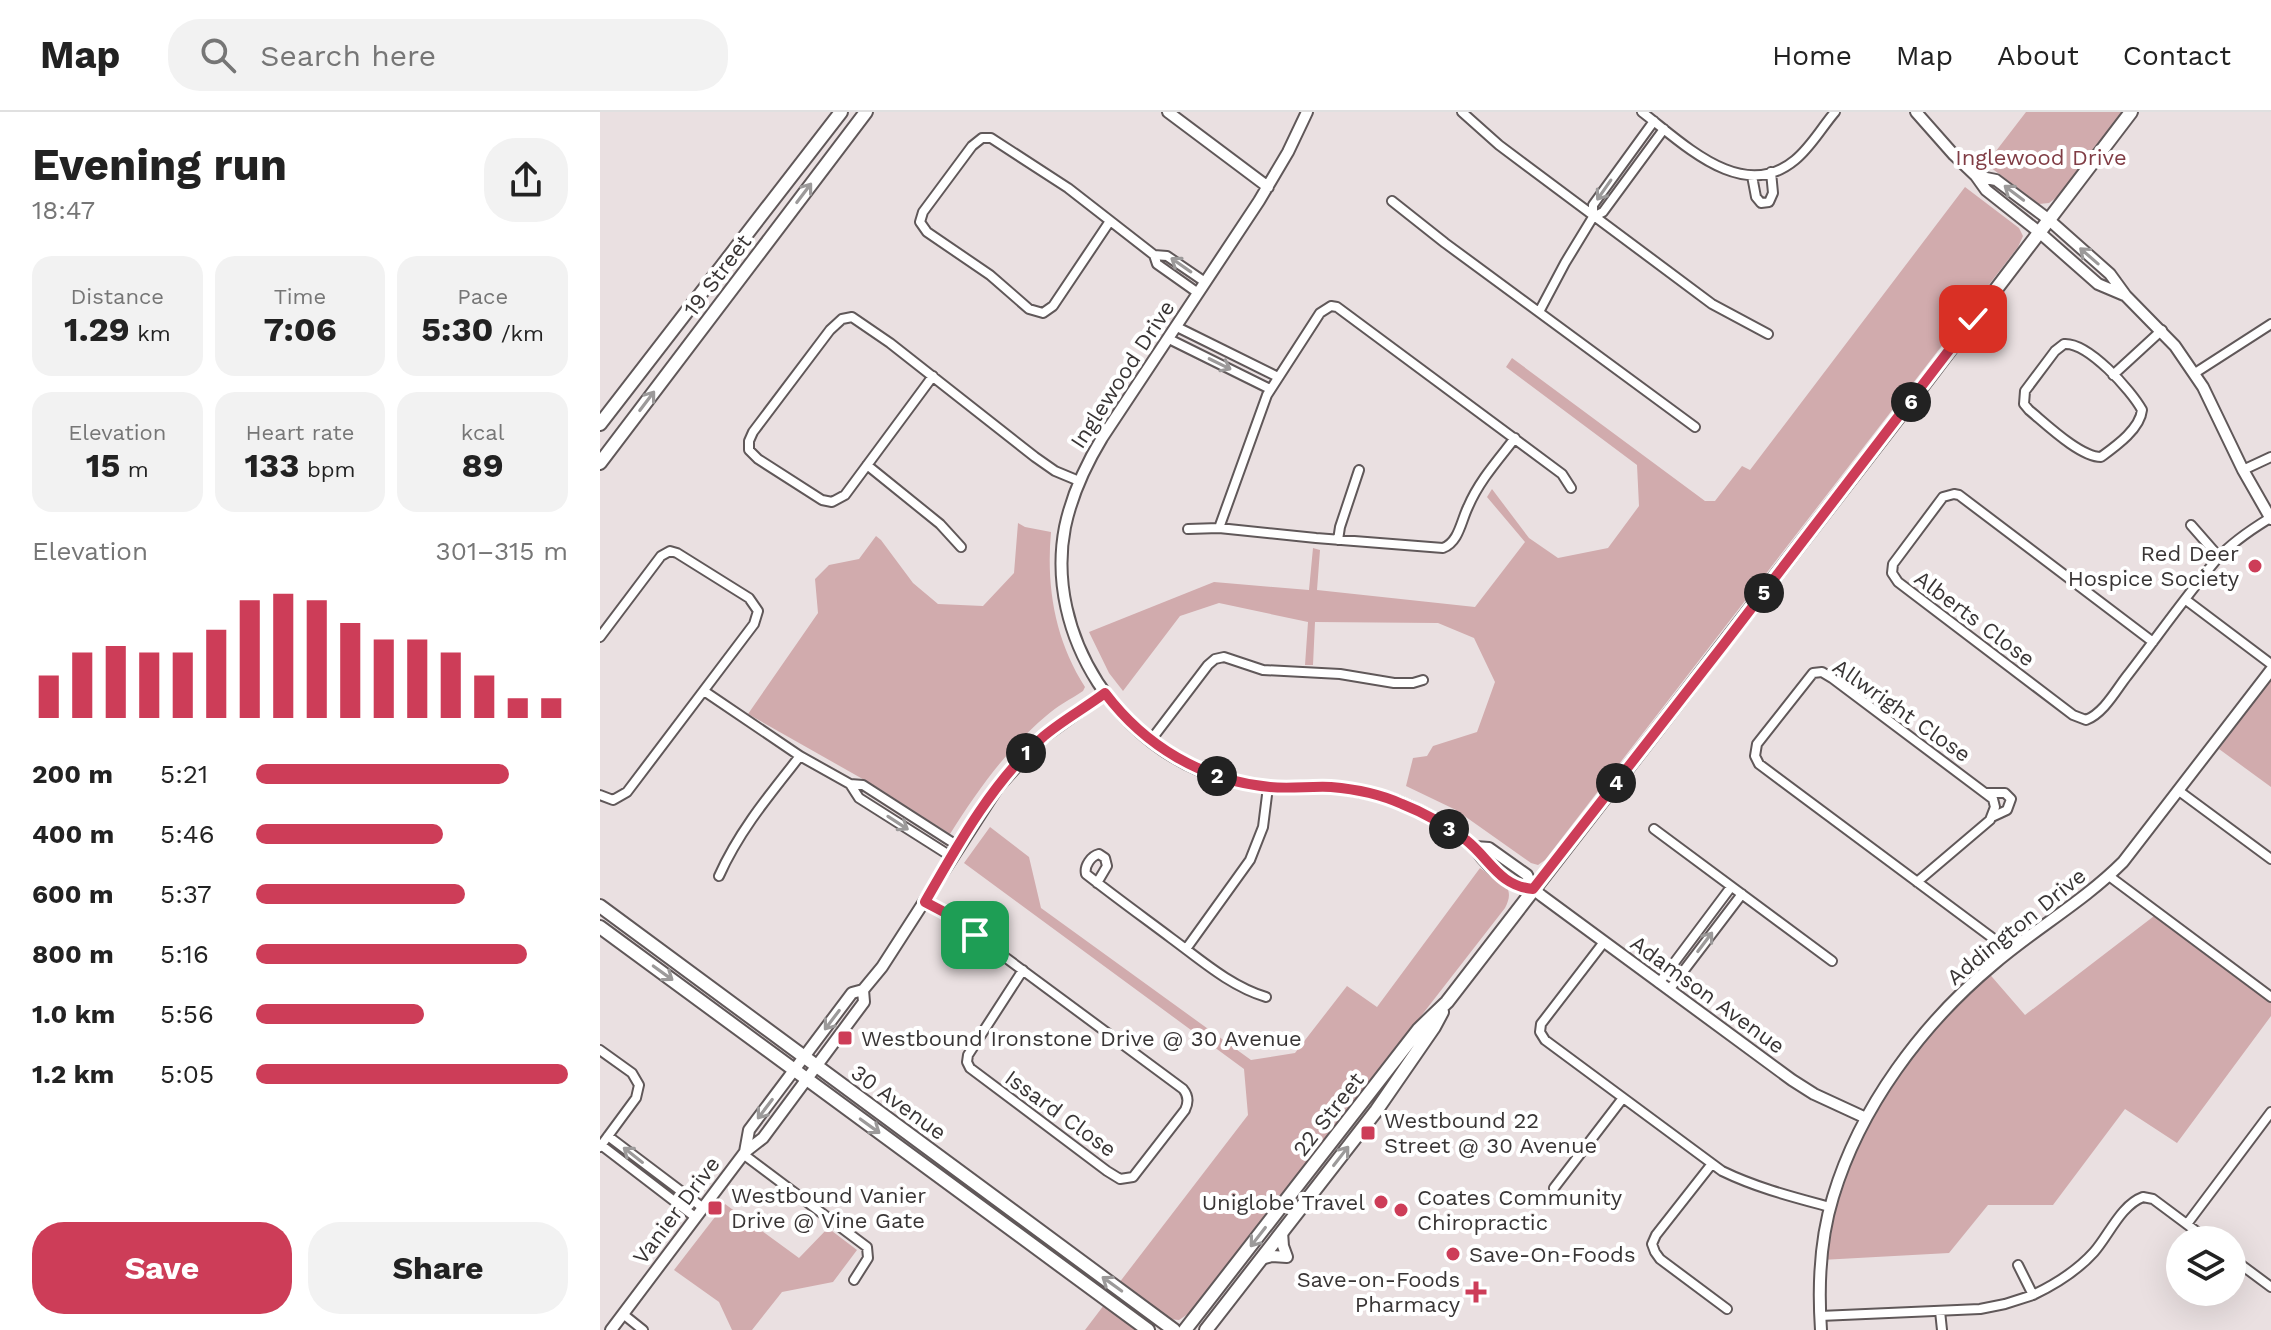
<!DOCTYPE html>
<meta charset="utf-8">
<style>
:root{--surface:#fff;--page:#f2f2f2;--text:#222;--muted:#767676;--line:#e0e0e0;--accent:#cd3d58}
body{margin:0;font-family:"Work Sans",sans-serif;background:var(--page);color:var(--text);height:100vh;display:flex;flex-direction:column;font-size:30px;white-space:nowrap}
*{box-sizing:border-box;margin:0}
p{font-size:26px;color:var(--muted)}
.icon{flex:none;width:44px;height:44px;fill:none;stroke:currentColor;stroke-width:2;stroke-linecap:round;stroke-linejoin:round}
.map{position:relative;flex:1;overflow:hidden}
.sheet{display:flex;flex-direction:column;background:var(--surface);width:600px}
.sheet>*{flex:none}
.buttons{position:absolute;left:1566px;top:1114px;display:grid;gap:16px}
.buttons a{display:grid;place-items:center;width:80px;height:80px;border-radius:50%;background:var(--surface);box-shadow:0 8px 32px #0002;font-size:40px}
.pin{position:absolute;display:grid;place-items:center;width:68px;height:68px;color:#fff;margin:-34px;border-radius:16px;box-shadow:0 4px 12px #0006}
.km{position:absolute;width:40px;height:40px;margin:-20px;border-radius:50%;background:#222;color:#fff;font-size:22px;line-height:40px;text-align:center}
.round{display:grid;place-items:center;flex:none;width:84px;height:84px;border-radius:32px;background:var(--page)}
.overview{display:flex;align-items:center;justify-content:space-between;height:136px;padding:0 32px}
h1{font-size:44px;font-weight:700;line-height:60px}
.metrics{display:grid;grid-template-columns:repeat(3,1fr);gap:12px;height:136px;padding:8px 32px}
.metrics div{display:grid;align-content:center;border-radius:20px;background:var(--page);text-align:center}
.metrics b{font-size:34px;font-weight:700}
.metrics small{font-size:22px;font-weight:400}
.metrics p{font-size:22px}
.chart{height:224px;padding:16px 32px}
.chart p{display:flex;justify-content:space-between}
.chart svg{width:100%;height:144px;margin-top:8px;stroke:var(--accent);stroke-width:6}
.button{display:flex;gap:16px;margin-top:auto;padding:16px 32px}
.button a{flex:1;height:92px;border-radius:32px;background:var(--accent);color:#fff;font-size:32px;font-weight:700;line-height:92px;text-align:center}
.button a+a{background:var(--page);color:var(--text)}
ul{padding:0 32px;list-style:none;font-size:26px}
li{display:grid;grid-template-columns:128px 96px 1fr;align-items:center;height:60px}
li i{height:20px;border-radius:10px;background:var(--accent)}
header{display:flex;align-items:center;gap:48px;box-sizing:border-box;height:112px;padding:0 40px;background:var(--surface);border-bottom:2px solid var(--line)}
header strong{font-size:38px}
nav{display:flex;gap:44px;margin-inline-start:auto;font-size:28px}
.search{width:560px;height:72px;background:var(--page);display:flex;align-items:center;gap:20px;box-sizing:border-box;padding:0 28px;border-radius:32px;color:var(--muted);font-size:30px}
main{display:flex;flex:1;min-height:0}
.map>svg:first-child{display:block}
.green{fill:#d1abad}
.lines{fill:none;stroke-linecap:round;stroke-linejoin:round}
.minor-casing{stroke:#605859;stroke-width:12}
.tertiary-casing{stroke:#605859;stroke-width:14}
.secondary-casing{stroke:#605859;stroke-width:16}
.minor{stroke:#fff;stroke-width:8}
.tertiary{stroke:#fff;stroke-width:10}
.secondary{stroke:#fff;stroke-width:12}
.oneway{stroke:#9c9a9a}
.route-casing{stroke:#fff;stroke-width:16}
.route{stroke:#cd3d58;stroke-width:10}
.poi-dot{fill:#cd3d58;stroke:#fff;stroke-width:3}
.labels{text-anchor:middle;stroke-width:8;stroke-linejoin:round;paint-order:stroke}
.park-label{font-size:22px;fill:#803c44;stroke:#fff}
.street-label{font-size:22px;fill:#393535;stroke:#fff}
.poi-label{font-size:22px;fill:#393535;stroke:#fff;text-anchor:start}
</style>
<header>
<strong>Map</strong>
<div class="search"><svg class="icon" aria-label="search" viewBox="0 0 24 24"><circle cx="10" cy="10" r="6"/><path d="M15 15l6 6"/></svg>Search here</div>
<nav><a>Home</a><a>Map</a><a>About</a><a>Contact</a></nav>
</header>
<main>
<section class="sheet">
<div class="overview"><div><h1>Evening run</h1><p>18:47</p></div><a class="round"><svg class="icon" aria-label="share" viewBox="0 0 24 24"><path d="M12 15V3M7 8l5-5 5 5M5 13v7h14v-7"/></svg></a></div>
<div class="metrics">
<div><p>Distance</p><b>1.29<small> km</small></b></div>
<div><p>Time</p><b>7:06</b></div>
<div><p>Pace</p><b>5:30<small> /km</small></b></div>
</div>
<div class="metrics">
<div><p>Elevation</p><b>15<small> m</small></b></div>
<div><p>Heart rate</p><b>133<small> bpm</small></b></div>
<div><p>kcal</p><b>89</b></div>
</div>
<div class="chart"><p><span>Elevation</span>301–315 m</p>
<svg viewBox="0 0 160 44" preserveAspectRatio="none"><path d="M5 44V31M15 44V24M25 44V22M35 44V24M45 44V24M55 44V17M65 44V8M75 44V6M85 44V8M95 44V15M105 44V20M115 44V20M125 44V24M135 44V31M145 44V38M155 44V38"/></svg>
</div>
<ul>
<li><b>200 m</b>5:21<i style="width:81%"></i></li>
<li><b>400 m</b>5:46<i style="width:60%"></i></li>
<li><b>600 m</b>5:37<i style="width:67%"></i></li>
<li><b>800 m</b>5:16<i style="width:87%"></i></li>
<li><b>1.0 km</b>5:56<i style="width:54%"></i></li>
<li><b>1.2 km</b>5:05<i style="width:100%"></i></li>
</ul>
<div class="button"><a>Save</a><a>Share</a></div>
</section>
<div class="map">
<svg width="1671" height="1218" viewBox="0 0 1671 1218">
<rect width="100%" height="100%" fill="#eae0e1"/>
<!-- green -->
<path class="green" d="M1426,0H1522L1461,82L1449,91L1439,92L1386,52Z
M1365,75L1419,116L1423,124L1418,135L945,748L938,753L931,751L856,698L806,674L813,646L827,644L833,634L877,620L895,570L874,526L838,511L715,510L713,553H705L708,510L619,491L580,504L523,579L509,561L489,520L614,470L709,478L713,436L720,438L717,478L875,495L925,430L887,385L892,377L929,426L958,446L1008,436L1039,394L1037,353L906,255L912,246L1105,389H1115L1142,354L1150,358Z
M418,411L425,415L451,420C446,475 455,528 485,575L483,579C471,587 457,594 446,604C407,637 377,679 350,722L275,674L148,602L218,501L215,467L229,453L259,447L276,424L281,428L313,471L338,492L383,494L414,461Z
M1671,566V675L1619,637Z
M390,715L429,745L441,796L651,948L695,941L747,874L777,895L880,756L906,774C911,781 909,788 905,796L591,1200L579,1208L568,1207L519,1171L648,1003L644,957L364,751Z
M1558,801L1671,885V904L1577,1031L1525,997L1453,1093H1388L1349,1141L1221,1148L1244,1055L1300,955L1386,858L1425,903Z
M125,1092L199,1146L228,1116L257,1138L233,1170L182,1180L152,1218H132L119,1190L74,1158Z
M504,1193L539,1218H485Z"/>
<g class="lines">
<defs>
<path id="minor" d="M862,0L899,33L1112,192L1168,222
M1042,0C1083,31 1142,92 1195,48C1211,35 1222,15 1235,0
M1152,64L1156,85L1161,91L1169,90L1173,81L1171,60
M792,89L845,131L1095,315
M993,105V93L1054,9
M510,109L453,194L443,201L429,197L390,163L327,120L320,110L323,100L372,34L382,26H391L468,76L554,143L557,152L598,181
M554,143L567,144L605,170
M939,200L965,151L993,105L1003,100L1064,17
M577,215L678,265
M569,227L670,277
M1464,232C1488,230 1531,278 1542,298C1540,317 1516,334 1501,345C1480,345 1446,312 1429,298L1424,292L1425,279L1455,239Z
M1595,261L1671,212
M1513,263L1562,218
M333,264L245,383L232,390L222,388L158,347L149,338V329L153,320L230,218L242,207L252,205L290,231L435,345L455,359L479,369
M267,353L340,412L361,435
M1643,358L1671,345
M1591,413L1619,445
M619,416L667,283L720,201L731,194L737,195L962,362L971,376
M588,417L619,416L716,426L843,436C859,430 861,409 868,395C879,369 898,348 915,326
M738,428L740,415L759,358
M1586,488L1671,552
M0,525L61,444L70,439L77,441L149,486L158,499L154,512L27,680L13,688L0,683
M1553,530L1359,383L1354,382L1343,385L1293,452L1292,461L1298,470L1473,603L1486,608C1504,601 1516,578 1527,564C1557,525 1586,484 1617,447C1632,430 1652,417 1670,406
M104,579L200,644L250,672L263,673L358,734
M551,628L608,553L615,547L624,545L663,558L740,562L794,571H813L823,568
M250,672L259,686L352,745
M1579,679L1671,747
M1387,681H1405L1411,687L1407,698L1392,705
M1054,717L1232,849
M119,764C139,719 170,682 200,644
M1509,764L1671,885
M1317,770L1390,708L1395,695L1393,687L1232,566L1222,560L1213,561L1157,632L1155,644L1159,652L1410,839
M497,771L507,754L505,746L499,742C491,744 484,754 486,762C514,784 543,805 571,826C601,848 630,874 666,885
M325,790L344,800L375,823L583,977C588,983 589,990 585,998L533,1065L520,1067L507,1059L370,956L367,950L368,943L423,858
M1004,830L941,912L940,920L945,928L1122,1059C1157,1076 1193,1085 1230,1095
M586,837L650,748L663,715L668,675
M1059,871L1131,775
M1069,878L1142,782
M0,938L32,961L39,973L36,986L0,1035
M8,1024L102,1095
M1,1033L95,1105
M143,1042L267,1135L268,1146L254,1168
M1111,1053L1056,1123L1052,1132L1055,1140L1060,1147L1127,1197
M954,1076L1023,986
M1587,1112L1671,1000
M1632,1146L1671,1175
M1418,1153L1433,1183C1456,1172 1477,1159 1494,1140C1509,1123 1521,1093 1543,1085L1553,1087L1608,1128
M1340,1199L1342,1218
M23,1202L43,1218
M1220,1204L1380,1197L1405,1192L1433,1183"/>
<path id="tertiary" d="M568,0L668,75
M707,0L688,40L659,89L502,326C485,354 472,382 465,415C444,522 520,639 626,667C639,670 654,673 667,675C689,677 712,673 734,675C756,678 778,682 799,690C824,700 851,715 871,733C876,737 879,742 883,747C896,762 914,775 933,777
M1316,0L1354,43L1376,64L1386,78L1439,120L1498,172L1524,183
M1376,64L1396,68L1448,107L1510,162L1526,184L1575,234L1603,275L1643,358L1671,407
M875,735L889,736L927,763L933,777L942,784L1192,968L1214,982L1266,1006
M145,1040L149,1018L252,881L263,878L282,855L398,675L442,626L505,581
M661,1147L672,1144L687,1145L683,1134L682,1120
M11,1218L145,1040L163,1026L264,890L263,878
M1221,1218C1218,1174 1220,1127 1233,1085C1260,995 1322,912 1394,852C1436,816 1484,789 1523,750L1671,558"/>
<path id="secondary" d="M0,312L241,0
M0,351L266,0
M0,794L574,1218
M0,815L548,1218
M585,1218L819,917L847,890L1314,285L1531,0
M606,1218L776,999L834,915L842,900"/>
</defs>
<!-- minor casing -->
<use href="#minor" class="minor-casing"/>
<!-- tertiary casing -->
<use href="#tertiary" class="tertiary-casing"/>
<!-- secondary casing -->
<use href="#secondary" class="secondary-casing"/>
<!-- minor -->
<use href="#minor" class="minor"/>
<!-- tertiary -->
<use href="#tertiary" class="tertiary"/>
<!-- secondary -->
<use href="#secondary" class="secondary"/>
</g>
<!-- one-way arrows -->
<defs><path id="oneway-shaft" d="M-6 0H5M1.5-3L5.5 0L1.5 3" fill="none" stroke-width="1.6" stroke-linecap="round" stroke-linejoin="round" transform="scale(2)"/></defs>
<g class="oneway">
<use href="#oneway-shaft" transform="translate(1004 78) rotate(125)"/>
<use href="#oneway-shaft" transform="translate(204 81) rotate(-53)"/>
<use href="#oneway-shaft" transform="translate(1414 81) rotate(-143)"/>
<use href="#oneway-shaft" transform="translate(1489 144) rotate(-139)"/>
<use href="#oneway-shaft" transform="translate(581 153) rotate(-145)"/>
<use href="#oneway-shaft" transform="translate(620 252) rotate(26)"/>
<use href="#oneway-shaft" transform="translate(47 289) rotate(-53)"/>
<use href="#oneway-shaft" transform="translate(298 711) rotate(33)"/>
<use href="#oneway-shaft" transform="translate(1105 830) rotate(-53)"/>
<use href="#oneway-shaft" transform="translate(63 861) rotate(36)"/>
<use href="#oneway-shaft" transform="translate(232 908) rotate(127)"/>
<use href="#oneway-shaft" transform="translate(165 997) rotate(127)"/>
<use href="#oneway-shaft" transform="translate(270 1014) rotate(36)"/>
<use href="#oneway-shaft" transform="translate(33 1043) rotate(-142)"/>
<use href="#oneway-shaft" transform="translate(741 1044) rotate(-52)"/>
<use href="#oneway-shaft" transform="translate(658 1125) rotate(128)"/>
<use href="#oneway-shaft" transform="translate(512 1172) rotate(-144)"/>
</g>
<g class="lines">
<defs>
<path id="route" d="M375,823L344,800L325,790C358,732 393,669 444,624C463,608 485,596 505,581C545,634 603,669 670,675C690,677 711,674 731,675C755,677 780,682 802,692C825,701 847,714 866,728C890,747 899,774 933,777L1124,532L1373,207"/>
</defs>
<!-- route casing -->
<use href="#route" class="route-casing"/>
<!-- route -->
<use href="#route" class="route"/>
</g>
<!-- markers -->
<g class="poi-dot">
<circle cx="1655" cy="454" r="8"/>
<rect x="237" y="918" width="16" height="16" rx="4"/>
<rect x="760" y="1013" width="16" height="16" rx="4"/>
<circle cx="781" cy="1090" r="8"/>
<rect x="107" y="1088" width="16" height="16" rx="4"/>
<circle cx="801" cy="1098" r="8"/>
<circle cx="853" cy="1142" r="8"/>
<path d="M872 1168h8v8h8v8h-8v8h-8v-8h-8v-8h8z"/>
</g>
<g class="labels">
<!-- park labels -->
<g class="park-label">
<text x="1441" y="53">Inglewood Drive</text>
</g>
<!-- street labels -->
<g class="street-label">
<text transform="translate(117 163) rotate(-53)" y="8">19 Street</text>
<text transform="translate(522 262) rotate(-57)" y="8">Inglewood Drive</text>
<text transform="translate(1375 506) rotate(37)" y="8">Alberts Close</text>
<text transform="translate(1302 598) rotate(35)" y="8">Allwright Close</text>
<text transform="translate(1416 814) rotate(-39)" y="8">Addington Drive</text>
<text transform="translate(1108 882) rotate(36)" y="8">Adamson Avenue</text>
<text transform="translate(299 990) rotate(36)" y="8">30 Avenue</text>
<text transform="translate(461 1001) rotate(36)" y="8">Issard Close</text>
<text transform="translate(728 1002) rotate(-52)" y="8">22 Street</text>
<text transform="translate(76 1098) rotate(-53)" y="8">Vanier Drive</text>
</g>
<!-- poi labels -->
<g class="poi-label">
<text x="1639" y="449" text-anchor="end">Red Deer<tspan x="1639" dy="25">Hospice Society</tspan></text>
<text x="261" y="934">Westbound Ironstone Drive @ 30 Avenue</text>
<text x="784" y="1016">Westbound 22<tspan x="784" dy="25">Street @ 30 Avenue</tspan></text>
<text x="131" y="1091">Westbound Vanier<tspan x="131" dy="25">Drive @ Vine Gate</tspan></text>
<text x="817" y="1093">Coates Community<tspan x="817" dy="25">Chiropractic</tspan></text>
<text x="765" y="1098" text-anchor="end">Uniglobe Travel</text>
<text x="869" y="1150">Save-On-Foods</text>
<text x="860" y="1175" text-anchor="end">Save-on-Foods<tspan x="860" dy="25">Pharmacy</tspan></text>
</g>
</g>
</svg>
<div class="buttons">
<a><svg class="icon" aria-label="layers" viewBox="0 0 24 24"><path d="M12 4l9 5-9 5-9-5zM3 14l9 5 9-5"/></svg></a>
</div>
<div class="pin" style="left:375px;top:823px;background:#1e9e55"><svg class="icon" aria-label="arrive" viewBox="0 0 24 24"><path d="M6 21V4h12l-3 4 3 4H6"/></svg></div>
<div class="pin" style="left:1373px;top:207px;background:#d93025"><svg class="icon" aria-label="check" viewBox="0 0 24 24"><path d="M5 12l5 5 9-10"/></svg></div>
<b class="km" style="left:426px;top:641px">1</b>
<b class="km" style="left:617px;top:664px">2</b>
<b class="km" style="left:849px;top:717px">3</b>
<b class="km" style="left:1016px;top:671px">4</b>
<b class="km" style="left:1164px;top:481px">5</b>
<b class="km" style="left:1311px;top:290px">6</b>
</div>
</main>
